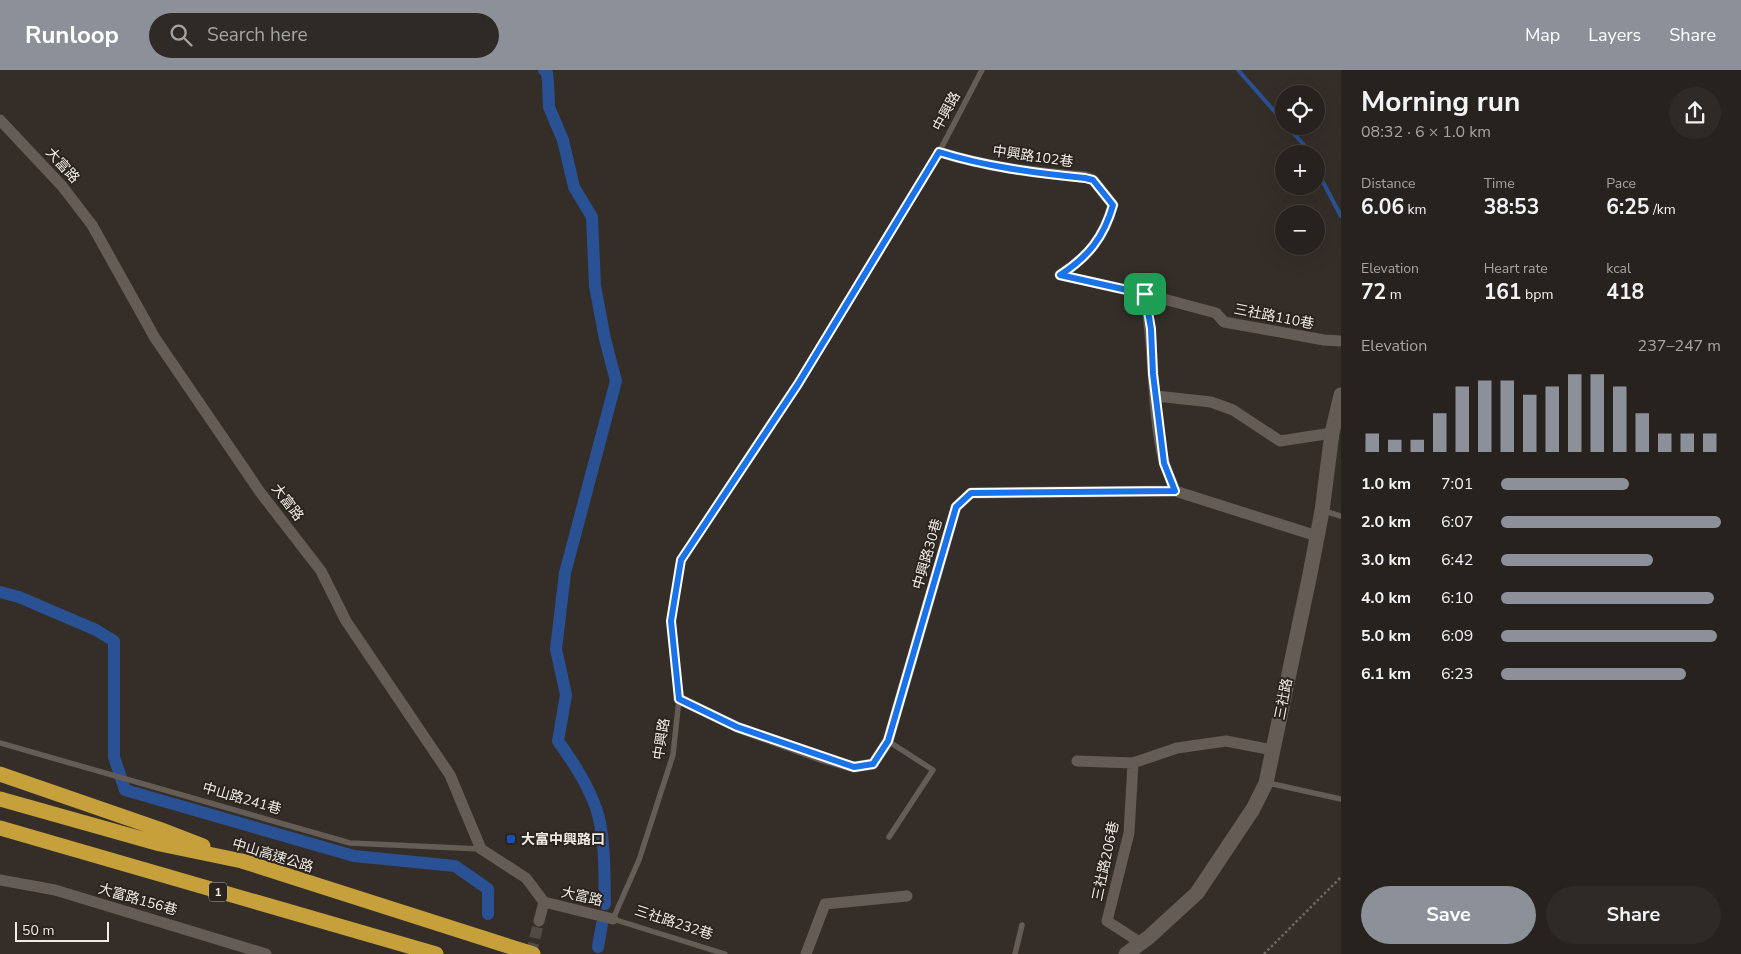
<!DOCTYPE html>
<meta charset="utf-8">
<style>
:root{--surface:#28221e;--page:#302a27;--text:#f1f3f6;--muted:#a5a4a4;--line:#443f3c;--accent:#8c9099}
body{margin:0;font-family:"Nunito Sans","Noto Sans TC",sans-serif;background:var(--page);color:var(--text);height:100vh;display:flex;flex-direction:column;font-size:19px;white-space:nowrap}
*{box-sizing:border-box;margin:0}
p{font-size:16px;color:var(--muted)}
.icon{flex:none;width:28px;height:28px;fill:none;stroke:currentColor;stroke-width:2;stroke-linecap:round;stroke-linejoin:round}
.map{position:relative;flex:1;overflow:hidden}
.drawer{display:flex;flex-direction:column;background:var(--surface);width:400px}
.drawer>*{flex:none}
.buttons{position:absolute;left:1275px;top:15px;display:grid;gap:10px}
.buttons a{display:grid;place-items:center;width:50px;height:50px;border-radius:50%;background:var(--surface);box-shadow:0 5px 20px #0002,0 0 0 1px var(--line);font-size:25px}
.scale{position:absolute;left:15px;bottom:12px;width:94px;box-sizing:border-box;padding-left:5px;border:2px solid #efebe7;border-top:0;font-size:14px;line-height:18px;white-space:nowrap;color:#efebe7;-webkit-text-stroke:4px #2b241e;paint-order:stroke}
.pin{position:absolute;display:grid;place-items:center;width:42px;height:42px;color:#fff;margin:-21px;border-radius:10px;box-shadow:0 2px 8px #0006}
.round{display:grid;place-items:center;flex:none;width:52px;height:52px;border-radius:26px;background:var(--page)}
.overview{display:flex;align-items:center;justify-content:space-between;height:85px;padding:0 20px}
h1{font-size:28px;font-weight:700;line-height:38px}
.metrics{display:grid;grid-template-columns:repeat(3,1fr);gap:8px;height:85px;padding:5px 20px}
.metrics div{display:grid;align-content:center}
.metrics b{font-size:21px;font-weight:700}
.metrics small{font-size:14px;font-weight:400}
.metrics p{font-size:14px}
.chart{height:140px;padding:10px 20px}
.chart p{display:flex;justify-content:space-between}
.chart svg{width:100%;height:90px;margin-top:5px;stroke:var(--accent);stroke-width:6}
.cta{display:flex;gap:10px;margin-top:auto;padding:10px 20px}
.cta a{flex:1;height:58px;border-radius:30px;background:var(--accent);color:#fff;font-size:20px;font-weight:700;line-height:58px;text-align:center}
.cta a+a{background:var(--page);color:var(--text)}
ul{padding:0 20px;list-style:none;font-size:16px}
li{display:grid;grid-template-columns:80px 60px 1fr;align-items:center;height:38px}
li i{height:12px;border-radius:6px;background:var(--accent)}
header{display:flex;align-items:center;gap:30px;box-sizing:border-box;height:70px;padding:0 25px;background:var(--accent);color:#fff}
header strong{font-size:24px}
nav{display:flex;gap:28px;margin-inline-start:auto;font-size:18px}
.search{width:350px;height:45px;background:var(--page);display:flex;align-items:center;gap:12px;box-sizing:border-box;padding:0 18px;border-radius:28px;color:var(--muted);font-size:19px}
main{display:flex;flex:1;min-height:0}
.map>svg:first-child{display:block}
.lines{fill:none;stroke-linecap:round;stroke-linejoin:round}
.stream{stroke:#2a5193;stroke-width:4}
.canal{stroke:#2a5193;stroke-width:12}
.street-tunnel{stroke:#514a45;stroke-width:11;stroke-dasharray:11 5.5;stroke-linecap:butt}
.path{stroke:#6e6862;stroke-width:2.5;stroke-dasharray:2.5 2.5;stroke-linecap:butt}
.lane{stroke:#645c55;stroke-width:5.5}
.street{stroke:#645c55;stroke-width:11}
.secondary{stroke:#645c55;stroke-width:15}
.highway{stroke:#c6a03a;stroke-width:15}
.route-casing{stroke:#fff;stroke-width:10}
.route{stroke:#1a73e8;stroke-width:6}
.transit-dot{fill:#1a4fb4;stroke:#2b241e;stroke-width:2}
.labels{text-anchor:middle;stroke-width:4;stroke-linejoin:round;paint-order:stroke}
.shield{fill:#2b241e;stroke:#b4afab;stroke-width:1}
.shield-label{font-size:12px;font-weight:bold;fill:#efebe7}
.street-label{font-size:14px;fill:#efebe7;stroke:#2b241e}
.poi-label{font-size:14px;font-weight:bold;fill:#efebe7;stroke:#2b241e;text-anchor:start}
</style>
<header>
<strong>Runloop</strong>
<div class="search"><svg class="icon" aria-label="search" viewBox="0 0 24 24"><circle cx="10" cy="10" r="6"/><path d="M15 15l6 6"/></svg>Search here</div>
<nav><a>Map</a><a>Layers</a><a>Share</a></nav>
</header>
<main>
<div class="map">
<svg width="1341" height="884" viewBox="0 0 1341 884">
<rect width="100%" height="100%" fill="#352e28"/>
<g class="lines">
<!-- stream -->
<path class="stream" d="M1238,0L1284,52
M1287,56L1304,75L1308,84
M1316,99L1341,146"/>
<!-- canal -->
<path class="canal" d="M544,0L547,3L548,11L549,37L563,70L574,117L592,147L595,216L605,269L616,311L565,503L556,579L566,625L558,671C573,692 587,713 596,738C606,768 604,803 605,834
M0,522L19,527L96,560L114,571V687L125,720L354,786L455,796L488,819V844
M598,877L602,854"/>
<!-- street-tunnel -->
<path class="street-tunnel" d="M531,884L539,851"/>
<!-- path -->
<path class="path" d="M1264,884L1341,807"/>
<!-- lane -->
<path class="lane" d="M1324,441L1341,446
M888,671L933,700L889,767
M0,673L350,773L481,779
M1268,713L1341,729
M725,884L613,849L639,790L673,685L679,629L671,551L681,490L798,314L936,88L982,0
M1015,884L1022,855"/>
<!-- street -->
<path class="street" d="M0,50L62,116L92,155L155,268L260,422L321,501L346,551L450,705L481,779L526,808L544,832L613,849
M939,82C987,97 1035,103 1085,107L1093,110L1113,135C1104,167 1088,187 1060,205
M1060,205L1145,224L1216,243L1224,252L1324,270L1341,271
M1145,224C1155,278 1151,339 1164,392C1167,402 1172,412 1175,421
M1156,326L1211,332L1233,340L1280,371L1332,363
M679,629L737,657L823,688L854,697L873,694L888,671L956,437L971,423L1175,421L1317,466
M1077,691L1133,693L1129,763L1107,851L1141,873
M1133,693L1177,678L1226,671L1273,680
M0,810L55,820L266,884
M539,851L544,832
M806,884L825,834L907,826"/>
<!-- secondary -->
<path class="secondary" d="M1126,884L1149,867L1197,823L1253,739L1266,713L1310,504L1322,441L1332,363L1341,325"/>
<!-- highway -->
<path class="highway" d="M0,704L159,759L203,776
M0,729L160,774L242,791L533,884
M0,758L436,884"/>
</g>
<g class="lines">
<defs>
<path id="route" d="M939,82C987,97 1035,103 1085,108L1093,110L1113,135C1104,167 1088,187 1060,205L1145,224L1151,259L1153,304L1164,393L1175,421L971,423L956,437L888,671L873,694L854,697L737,657L679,629L671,551L681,490L798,314Z"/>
</defs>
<!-- route casing -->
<use href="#route" class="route-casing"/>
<!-- route -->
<use href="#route" class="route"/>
</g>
<!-- markers -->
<rect class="transit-dot" x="506" y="764" width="10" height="10" rx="2.5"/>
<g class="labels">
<!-- shield labels -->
<rect class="shield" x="209" y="812.5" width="18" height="19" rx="4"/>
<g class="shield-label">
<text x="218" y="826">1</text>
</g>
<!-- street labels -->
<g class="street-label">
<text transform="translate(946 41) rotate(-62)" y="5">中興路</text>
<text transform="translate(1033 86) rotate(8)" y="5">中興路102巷</text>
<text transform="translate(63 95) rotate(48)" y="5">大富路</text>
<text transform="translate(1274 246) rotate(11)" y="5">三社路110巷</text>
<text transform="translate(288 432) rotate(53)" y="5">大富路</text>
<text transform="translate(927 484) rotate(-74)" y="5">中興路30巷</text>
<text transform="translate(1283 629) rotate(-79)" y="5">三社路</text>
<text transform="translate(661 669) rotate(-81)" y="5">中興路</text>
<text transform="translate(242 728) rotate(16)" y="5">中山路241巷</text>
<text transform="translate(273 785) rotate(17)" y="5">中山高速公路</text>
<text transform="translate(1105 791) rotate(-78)" y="5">三社路206巷</text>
<text transform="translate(582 826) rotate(13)" y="5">大富路</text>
<text transform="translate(138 829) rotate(16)" y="5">大富路156巷</text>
<text transform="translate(674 852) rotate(18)" y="5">三社路232巷</text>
</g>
<!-- poi labels -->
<g class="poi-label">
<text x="521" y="774">大富中興路口</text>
</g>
</g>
</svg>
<div class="buttons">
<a><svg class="icon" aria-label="locate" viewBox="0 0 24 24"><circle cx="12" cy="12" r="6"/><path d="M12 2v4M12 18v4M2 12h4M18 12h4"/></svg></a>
<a>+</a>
<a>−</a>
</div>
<div class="scale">50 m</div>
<div class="pin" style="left:1145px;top:224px;background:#1e9e55"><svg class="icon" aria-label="arrive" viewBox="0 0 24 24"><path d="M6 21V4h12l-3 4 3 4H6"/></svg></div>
</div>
<section class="drawer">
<div class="overview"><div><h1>Morning run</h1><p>08:32 · 6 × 1.0 km</p></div><a class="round"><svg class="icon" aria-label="share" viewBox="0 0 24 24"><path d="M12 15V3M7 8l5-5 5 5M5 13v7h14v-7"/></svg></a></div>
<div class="metrics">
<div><p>Distance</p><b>6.06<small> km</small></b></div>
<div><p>Time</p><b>38:53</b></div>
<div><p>Pace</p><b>6:25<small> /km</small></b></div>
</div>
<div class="metrics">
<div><p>Elevation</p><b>72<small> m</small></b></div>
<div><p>Heart rate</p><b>161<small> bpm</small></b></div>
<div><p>kcal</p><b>418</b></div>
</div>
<div class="chart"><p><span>Elevation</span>237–247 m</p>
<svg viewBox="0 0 160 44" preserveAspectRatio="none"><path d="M5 44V35M15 44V38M25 44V38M35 44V25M45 44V12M55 44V9M65 44V9M75 44V16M85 44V12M95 44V6M105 44V6M115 44V12M125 44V25M135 44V35M145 44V35M155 44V35"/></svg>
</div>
<ul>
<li><b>1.0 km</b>7:01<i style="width:58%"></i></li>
<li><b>2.0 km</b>6:07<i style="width:100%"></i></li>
<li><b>3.0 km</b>6:42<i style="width:69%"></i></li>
<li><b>4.0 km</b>6:10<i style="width:97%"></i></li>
<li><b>5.0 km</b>6:09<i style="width:98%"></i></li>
<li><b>6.1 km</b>6:23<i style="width:84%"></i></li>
</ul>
<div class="cta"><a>Save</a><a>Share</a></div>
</section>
</main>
